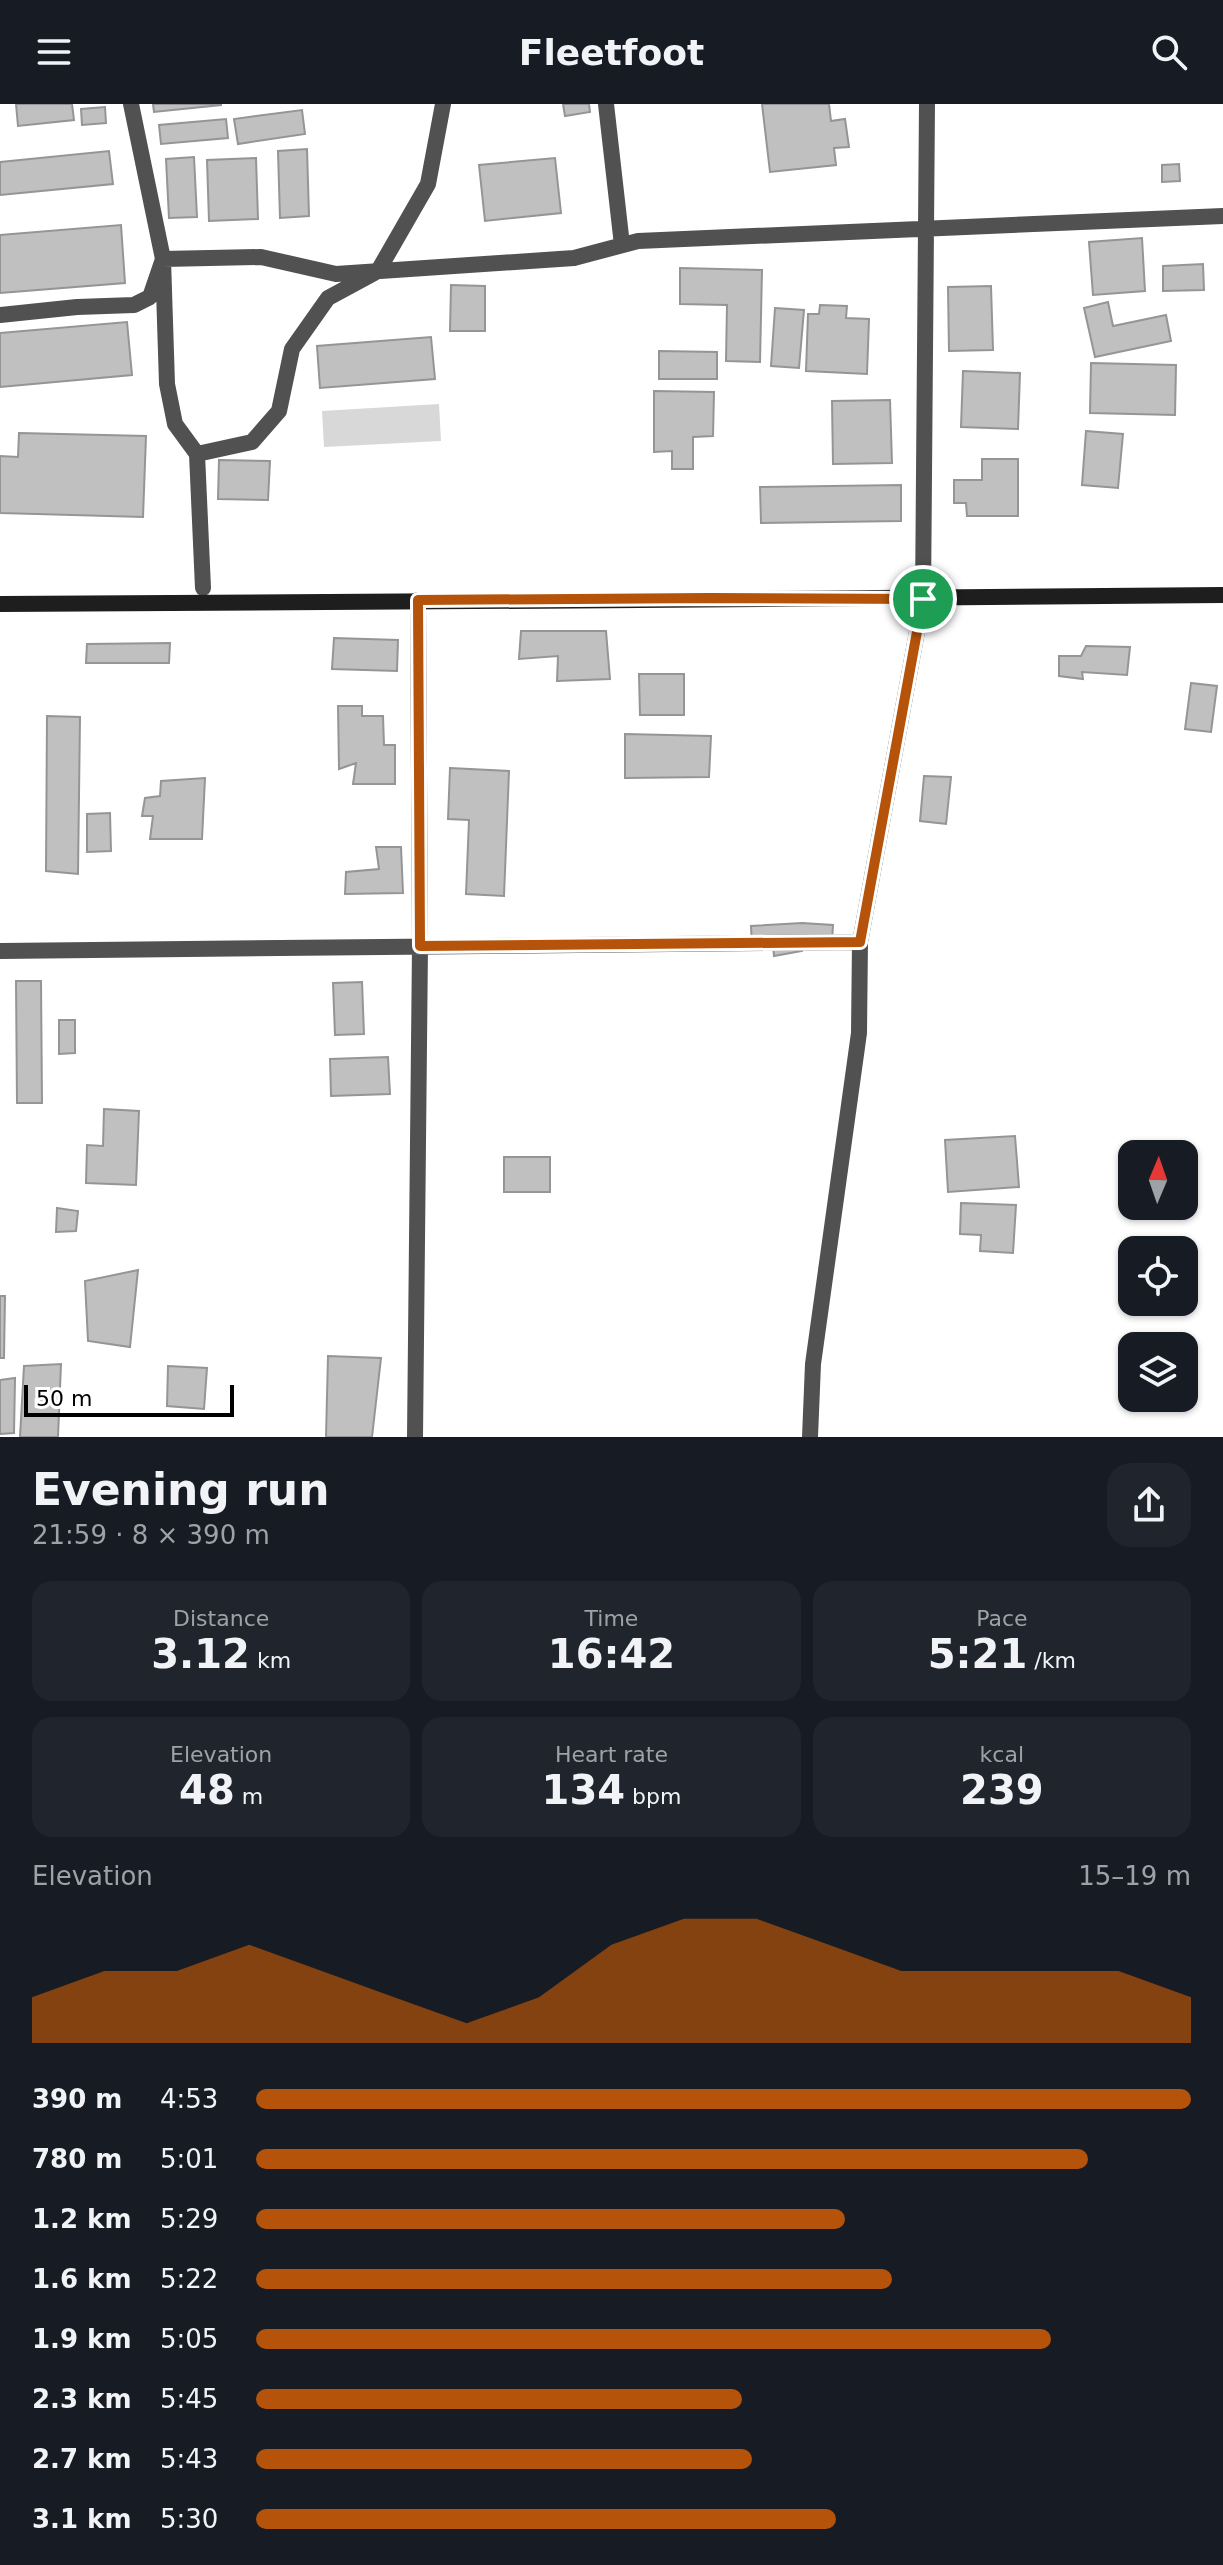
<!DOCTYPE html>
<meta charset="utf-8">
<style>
:root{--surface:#171b24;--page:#20242c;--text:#f1f3f6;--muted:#9ea1a6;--accent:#b45309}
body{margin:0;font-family:"DejaVu Sans",sans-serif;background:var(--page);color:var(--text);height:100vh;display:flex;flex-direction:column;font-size:30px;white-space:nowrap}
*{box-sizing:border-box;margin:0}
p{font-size:26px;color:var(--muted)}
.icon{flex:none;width:44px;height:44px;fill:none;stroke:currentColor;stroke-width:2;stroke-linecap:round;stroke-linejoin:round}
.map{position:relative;height:1333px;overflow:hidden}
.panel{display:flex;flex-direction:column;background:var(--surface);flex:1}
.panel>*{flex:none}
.needle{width:52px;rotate:2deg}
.tools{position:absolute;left:1118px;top:1036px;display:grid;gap:16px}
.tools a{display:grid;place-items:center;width:80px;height:80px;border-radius:16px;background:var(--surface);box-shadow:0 2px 6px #0004;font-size:40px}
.scale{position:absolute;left:24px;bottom:20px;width:210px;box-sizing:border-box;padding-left:8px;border:4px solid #000;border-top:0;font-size:22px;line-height:28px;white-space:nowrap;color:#000;-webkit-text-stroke:6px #fff;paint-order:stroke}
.pin{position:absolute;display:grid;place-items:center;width:68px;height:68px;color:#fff;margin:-34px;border:4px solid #fff;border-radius:50%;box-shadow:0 2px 8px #0007}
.round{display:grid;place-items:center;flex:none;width:84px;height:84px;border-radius:24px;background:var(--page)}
.overview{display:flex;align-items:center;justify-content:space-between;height:136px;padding:0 32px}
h1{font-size:44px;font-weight:700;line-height:60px}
.stats{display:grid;grid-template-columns:repeat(3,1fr);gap:12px;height:136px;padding:8px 32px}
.stats div{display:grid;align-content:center;border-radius:20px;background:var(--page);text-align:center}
.stats b{font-size:40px;font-weight:700}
.stats small{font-size:22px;font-weight:400}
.stats p{font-size:22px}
.chart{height:224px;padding:16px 32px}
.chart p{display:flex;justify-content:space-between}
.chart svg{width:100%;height:144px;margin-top:8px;fill:var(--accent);opacity:.7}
ul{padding:0 32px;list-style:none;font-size:26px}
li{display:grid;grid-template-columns:128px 96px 1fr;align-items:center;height:60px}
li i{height:20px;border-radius:10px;background:var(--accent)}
header{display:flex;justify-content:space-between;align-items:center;height:104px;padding:0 32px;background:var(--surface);font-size:36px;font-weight:700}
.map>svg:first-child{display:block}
.green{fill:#d8d8d8}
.building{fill:#c0c0c0;stroke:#959595;stroke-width:2}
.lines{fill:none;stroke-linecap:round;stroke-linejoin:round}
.street{stroke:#515151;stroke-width:16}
.secondary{stroke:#1e1e1e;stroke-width:16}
.route-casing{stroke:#fff;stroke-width:16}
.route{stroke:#b45309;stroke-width:10}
</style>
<header><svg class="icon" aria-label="menu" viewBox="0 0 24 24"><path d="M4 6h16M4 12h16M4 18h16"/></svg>Fleetfoot<svg class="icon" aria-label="search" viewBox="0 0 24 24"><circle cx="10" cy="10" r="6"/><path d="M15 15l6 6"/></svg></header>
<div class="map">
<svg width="1223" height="1333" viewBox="0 0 1223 1333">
<rect width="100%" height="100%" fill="#fff"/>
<!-- green -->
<path class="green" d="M439,300L441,337L324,343L322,307Z"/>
<!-- building -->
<path class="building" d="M16,0H72L74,16L18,22Z
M153,0H221V1L154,8Z
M563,0H589L590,8L565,12Z
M762,0H829L831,17L845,15L849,43L834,44L836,61L770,68Z
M105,3L106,19L82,21L81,5Z
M302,6L305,30L238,40L234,15Z
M226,15L228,34L161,40L159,21Z
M307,45L309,112L280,114L278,47Z
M109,47L113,80L0,91V58Z
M194,53L197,113L169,114L166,55Z
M256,54L258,115L209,117L207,56Z
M555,54L561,109L485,117L479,61Z
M1179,60L1180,77L1162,78V61Z
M121,121L125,179L0,189V131Z
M1142,134L1145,187L1093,191L1089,138Z
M1203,160L1204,186L1163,187V162Z
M680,164L762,166L760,258L726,257L727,201L680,200Z
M451,181L485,182V227H450Z
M991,182L993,246L949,247L948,183Z
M1108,198L1113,222L1166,211L1171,237L1095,253L1084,204Z
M820,201L847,202L846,214L869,215L867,270L806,267L808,210H819Z
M775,204L804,206L799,264L771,262Z
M127,218L132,271L0,283V229Z
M431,233L435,275L320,284L317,242Z
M659,247L717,248V275H659Z
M1091,259L1176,261L1175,311L1090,309Z
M963,267L1020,269L1018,325L961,323Z
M654,287L714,288L713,332L693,333V365H672V347L654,348Z
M890,296L892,359L833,360L832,297Z
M1086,327L1123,330L1118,384L1082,381Z
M19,329L146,332L143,413L0,409V352L18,353Z
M982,355H1018V412H967L966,399H954V376H982Z
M219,356L270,357L268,396L218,395Z
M901,381V417L761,419L760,383Z
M521,527H606L610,575L557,577L558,552L519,555Z
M334,534L398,536L397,567L332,565Z
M170,539L169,559H86L87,540Z
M1086,542L1130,543L1127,571L1082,568L1083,575L1059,572V552H1081Z
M639,570H684V611H640Z
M1191,579L1217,582L1211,628L1185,625Z
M338,602H362V612H383L384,641H395V680H353L356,659L339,665Z
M47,612L80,613L78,770L46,767Z
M625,630L711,632L709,673L625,674Z
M450,664L509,667L504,792L466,790L469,716L448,715Z
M924,672L951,673L946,720L920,717Z
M205,674L202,735H150L153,712H142L145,694L160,692L161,677Z
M110,709L111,747L87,748V710Z
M376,743H401L403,789L345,790L346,768L379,765Z
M802,819L833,821L832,838H802V847L774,852L773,841L752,843L751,822Z
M16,877H41L42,999H17Z
M362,878L364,930L335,931L333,879Z
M59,916H75V949L59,950Z
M388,953L390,990L331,992L330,955Z
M104,1005L139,1007L136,1081L86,1079L87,1041L103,1042Z
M1015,1032L1019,1083L948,1088L945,1036Z
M504,1053H550V1088H504Z
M961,1099L1016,1101L1013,1149L980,1147L981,1131L960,1130Z
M57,1104L78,1107L76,1127L56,1128Z
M138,1166L130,1243L88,1237L85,1177Z
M0,1192H5L4,1254H0Z
M328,1252L381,1254L372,1333H326Z
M61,1260L58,1333H20L24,1262Z
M168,1262L207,1264L204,1305L167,1302Z
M15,1274L14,1329L0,1330V1276Z"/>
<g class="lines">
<!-- street -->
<path class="street" d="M131,0L163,155L167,280L175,320L197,350L203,484
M606,0L622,141
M0,211L77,203L134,201L150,193L163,155L261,153L336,170L574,154L638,137L1223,112
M197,350L252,338L279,307L292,245L328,194L378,167L428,80L443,0
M0,847L860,838
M415,1333L420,842L418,496
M810,1333L813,1260L859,929L860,838L923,495L927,0"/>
<!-- secondary -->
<path class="secondary" d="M0,500C408,496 815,497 1223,491"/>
</g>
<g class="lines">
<defs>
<path id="route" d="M709,494L923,495L860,838L420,842L418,496Z"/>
</defs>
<!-- route casing -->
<use href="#route" class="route-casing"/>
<!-- route -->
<use href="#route" class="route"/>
</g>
</svg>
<div class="tools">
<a><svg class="needle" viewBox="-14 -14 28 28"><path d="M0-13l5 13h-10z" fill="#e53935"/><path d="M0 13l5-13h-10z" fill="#9ea1a6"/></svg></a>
<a><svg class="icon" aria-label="locate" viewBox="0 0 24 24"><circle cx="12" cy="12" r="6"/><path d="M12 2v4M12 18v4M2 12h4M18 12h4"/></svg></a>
<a><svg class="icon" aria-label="layers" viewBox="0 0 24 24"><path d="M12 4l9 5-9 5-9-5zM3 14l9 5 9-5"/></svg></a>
</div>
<div class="scale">50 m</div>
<div class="pin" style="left:923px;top:495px;background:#1e9e55"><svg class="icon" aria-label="arrive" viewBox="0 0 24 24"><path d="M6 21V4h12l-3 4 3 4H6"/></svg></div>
</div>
<section class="panel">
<div class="overview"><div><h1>Evening run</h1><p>21:59 · 8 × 390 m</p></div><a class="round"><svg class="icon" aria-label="share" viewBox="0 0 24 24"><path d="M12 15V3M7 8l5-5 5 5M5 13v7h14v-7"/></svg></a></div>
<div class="stats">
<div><p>Distance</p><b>3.12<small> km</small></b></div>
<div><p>Time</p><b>16:42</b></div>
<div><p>Pace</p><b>5:21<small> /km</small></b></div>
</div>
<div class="stats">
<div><p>Elevation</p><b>48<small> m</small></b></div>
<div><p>Heart rate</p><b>134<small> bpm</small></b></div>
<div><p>kcal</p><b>239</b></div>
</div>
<div class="chart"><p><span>Elevation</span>15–19 m</p>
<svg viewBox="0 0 160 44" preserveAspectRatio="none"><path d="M0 44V30L10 22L20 22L30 14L40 22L50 30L60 38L70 30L80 14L90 6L100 6L110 14L120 22L130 22L140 22L150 22L160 30V44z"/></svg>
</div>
<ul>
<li><b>390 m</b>4:53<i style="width:100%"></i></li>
<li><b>780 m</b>5:01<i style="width:89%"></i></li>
<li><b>1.2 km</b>5:29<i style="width:63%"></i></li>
<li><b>1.6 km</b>5:22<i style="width:68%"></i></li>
<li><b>1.9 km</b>5:05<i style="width:85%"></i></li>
<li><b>2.3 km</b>5:45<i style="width:52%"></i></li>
<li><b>2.7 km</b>5:43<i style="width:53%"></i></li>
<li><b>3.1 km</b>5:30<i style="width:62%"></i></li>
</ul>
</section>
